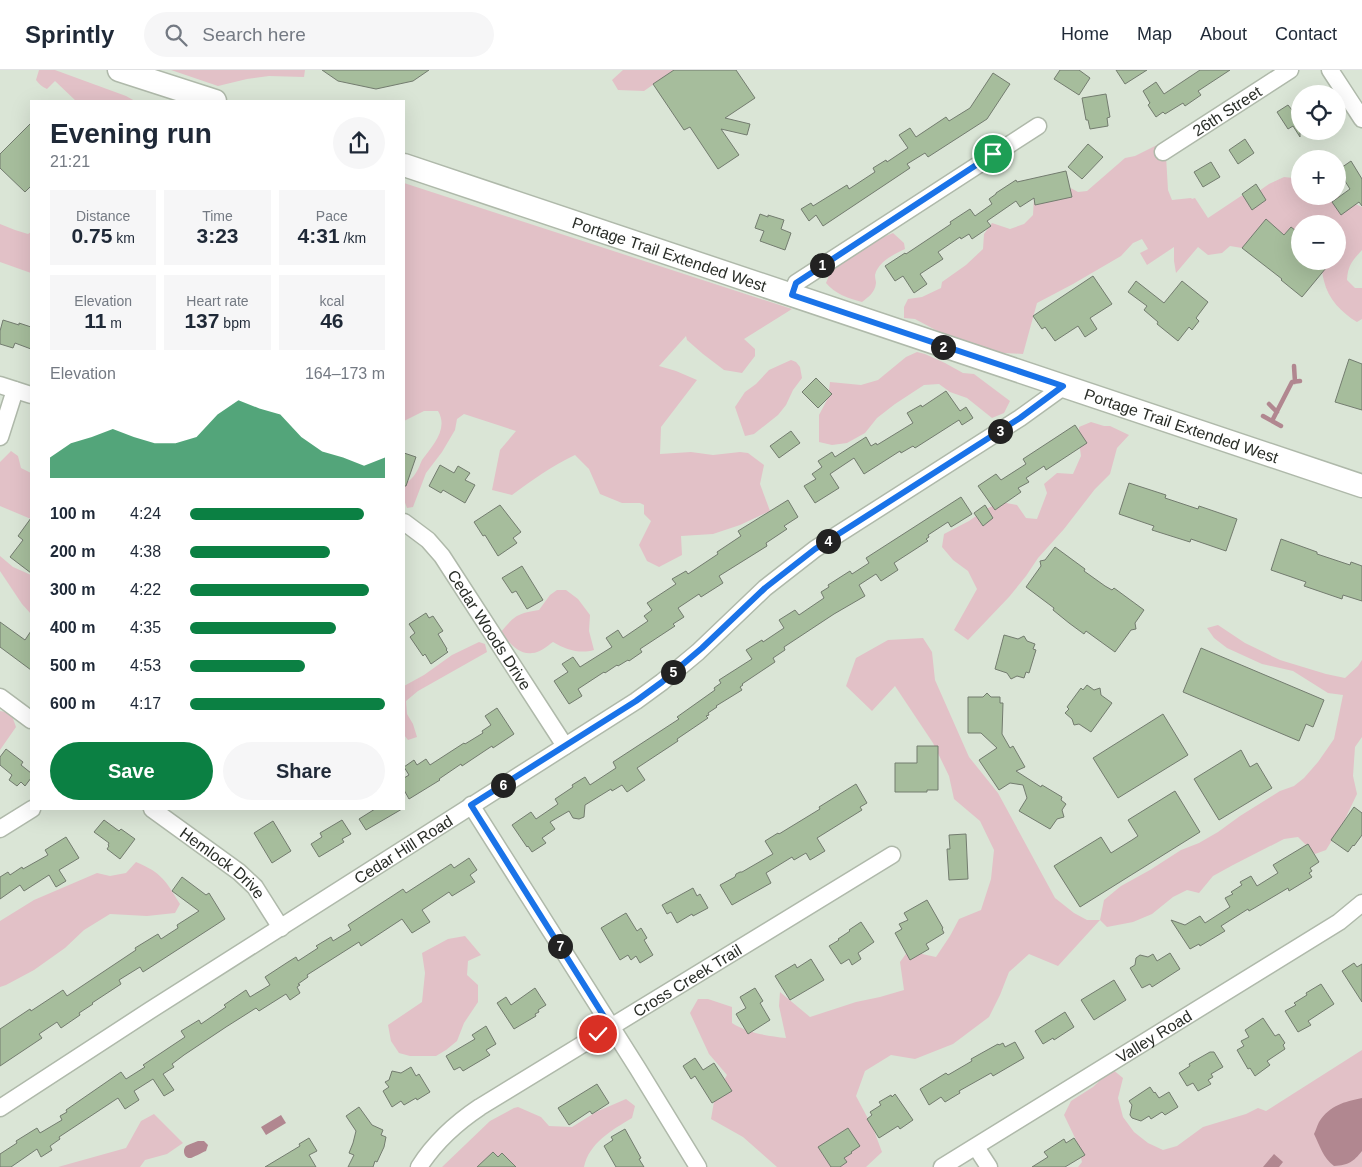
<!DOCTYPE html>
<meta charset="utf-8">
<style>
:root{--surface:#fff;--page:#f6f6f7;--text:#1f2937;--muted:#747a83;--line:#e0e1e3;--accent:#0b8043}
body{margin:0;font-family:Helvetica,sans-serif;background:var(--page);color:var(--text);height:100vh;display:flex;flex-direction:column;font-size:19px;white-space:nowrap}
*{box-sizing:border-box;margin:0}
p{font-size:16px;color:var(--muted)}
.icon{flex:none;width:28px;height:28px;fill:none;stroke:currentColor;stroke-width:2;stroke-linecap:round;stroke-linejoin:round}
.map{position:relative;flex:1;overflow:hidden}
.sheet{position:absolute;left:30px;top:30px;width:375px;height:710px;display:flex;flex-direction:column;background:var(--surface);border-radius:0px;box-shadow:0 5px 20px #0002}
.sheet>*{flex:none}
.controls{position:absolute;left:1291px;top:15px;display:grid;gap:10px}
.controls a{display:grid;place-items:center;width:55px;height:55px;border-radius:50%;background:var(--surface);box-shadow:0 5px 20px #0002;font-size:25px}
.pin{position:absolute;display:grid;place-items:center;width:42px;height:42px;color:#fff;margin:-21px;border:2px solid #fff;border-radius:50%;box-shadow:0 1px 5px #0007}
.km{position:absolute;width:25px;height:25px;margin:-12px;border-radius:50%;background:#222;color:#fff;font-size:14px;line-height:25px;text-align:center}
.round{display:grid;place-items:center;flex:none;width:52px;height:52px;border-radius:26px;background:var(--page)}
.headline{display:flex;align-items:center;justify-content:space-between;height:85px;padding:0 20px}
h1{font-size:28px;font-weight:600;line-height:38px}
.stats{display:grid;grid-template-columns:repeat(3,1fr);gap:8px;height:85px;padding:5px 20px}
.stats div{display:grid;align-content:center;border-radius:0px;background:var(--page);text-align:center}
.stats b{font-size:21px;font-weight:600}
.stats small{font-size:14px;font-weight:400}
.stats p{font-size:14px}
.chart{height:140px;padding:10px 20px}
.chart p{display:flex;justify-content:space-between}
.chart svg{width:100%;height:90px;margin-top:5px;fill:var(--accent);opacity:.7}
.action{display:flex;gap:10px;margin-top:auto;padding:10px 20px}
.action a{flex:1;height:58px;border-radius:30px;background:var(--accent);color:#fff;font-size:20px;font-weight:600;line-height:58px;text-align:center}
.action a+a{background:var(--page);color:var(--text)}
ul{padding:0 20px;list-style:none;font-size:16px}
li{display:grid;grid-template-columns:80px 60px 1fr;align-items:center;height:38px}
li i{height:12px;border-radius:6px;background:var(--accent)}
header{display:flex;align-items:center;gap:30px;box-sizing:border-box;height:70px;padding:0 25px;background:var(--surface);border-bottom:1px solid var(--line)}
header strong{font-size:24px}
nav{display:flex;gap:28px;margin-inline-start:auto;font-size:18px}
.search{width:350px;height:45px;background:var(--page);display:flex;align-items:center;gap:12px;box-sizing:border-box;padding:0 18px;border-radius:28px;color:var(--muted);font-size:19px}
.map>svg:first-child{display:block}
.green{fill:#e2c1c7}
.water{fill:#b18790}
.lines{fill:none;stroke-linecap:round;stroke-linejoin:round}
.stream{stroke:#b18790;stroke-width:4.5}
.building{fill:#a6bd9c;stroke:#737c6f}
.street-casing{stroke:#afb9aa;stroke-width:19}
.secondary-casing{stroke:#afb9aa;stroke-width:25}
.street{stroke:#fff;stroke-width:16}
.secondary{stroke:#fff;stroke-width:22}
.route-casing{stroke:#fff;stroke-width:10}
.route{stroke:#1a73e8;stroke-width:6}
.labels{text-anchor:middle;stroke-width:4;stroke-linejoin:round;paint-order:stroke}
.street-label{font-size:16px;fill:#292d27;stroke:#e7f2e3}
</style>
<header>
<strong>Sprintly</strong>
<div class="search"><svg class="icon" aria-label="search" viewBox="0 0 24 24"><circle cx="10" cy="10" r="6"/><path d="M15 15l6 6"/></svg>Search here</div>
<nav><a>Home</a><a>Map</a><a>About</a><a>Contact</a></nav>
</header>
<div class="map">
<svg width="1362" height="1097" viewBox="0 0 1362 1097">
<rect width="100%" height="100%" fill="#dae5d6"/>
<!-- green -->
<path class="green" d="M39,0H55L126,26L135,31H76L55,11L47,19C42,17 39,14 36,10Z
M171,0H305L304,7L269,6L247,9L218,16Z
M623,0H674L644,21L618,20L612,10Z
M1159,74L1166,86L1168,120L1172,130L1191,128L1192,129L1195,128L1208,148L1241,126L1259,121L1269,114L1284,107L1293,108L1300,111V126H1338L1362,137V180C1352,191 1348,195 1347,210L1355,218H1362V249L1357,252C1342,243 1328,229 1324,211C1322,205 1322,198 1321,191H1338V154H1300V164L1291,157L1284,165L1266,150L1242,178L1230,176L1222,183L1208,185L1198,177L1176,203L1174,191V177L1147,195L1140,183L1148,179L1142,169L1133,173L1121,186L1073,214L1037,233L1023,284L1005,283L988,288L915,249L904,248V237L908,229L922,227L941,218L942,212L966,195L983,179L984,164L992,153L1010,159L1024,154L1033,145L1034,127L1063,114L1078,122L1087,121L1125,88L1135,86Z
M404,113L792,239L744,269L755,279V286L742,303L724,300L703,284L687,270L686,266L659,296L676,301L697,310L661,357L660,384L691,382L713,385L740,382L748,383L764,395L760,414L770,441L740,455L713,464L681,466L682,485L659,497L647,491L639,475L651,451L644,444V435L640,433H622L600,424L589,399L575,385C552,396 532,410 512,425L492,420L500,380L516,361L464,344L457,349L455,360L442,382L426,403L413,437L407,438L404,430V411H409C412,408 415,405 417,401C419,398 420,394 422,390C432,376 449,359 438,341H424L404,351Z
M0,154L15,160L28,164L31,162V203L0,192Z
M893,163L904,173L905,179C894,184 878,192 875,205C875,208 876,211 876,213C875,223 868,227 862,232C848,228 835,224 826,213L832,198L874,171Z
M917,282L925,284L945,293L963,303L974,304L1010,331L1004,343L992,348L967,328L950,322L939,314L924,315L895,334L877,348L865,363L847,373L832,375L819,372V345L828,328L830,312L861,315L878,310L906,287Z
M791,290L796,292L800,297L802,308L793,320L786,335L778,345L754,364L745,366L735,337L745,322L756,314L769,300Z
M1091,352L1104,356H1110L1129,365L1117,378L1110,404L1095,419L1064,459L1038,488L1026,506L1009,527L968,570L954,560L977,519L968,501L953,490L942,477L944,464L969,451L986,439L1001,432L1017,435L1026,448L1037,449L1047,423L1044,414L1057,403L1073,404L1081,386L1079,372V357Z
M11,381L18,386L21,398L31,403V449L0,436V392Z
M0,486L13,497L31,505V544L22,534L0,501Z
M557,520H566L578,529L590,545L589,561L594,580C580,584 566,580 553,572C547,576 540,583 532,583C518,585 508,571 501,562C514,546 518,543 539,540L550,525Z
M1218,555L1245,573L1280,590L1326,604L1345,608L1358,596L1362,590V667L1355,677L1353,706L1357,724L1345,749L1326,780L1315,784L1298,767L1284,769L1233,795L1213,806L1199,823L1187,820L1173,827L1152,844L1133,852L1107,857L1100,850L1058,896L1029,884L1009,902L1000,925L989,947L953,974L915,989L891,985L865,1001L856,1026L873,1058L882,1082L866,1097H777L743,1067L711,1049L715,1026L727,1005L709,984L690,943L698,929H708L732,937V953C747,963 768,966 786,968L779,936L780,922L810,947L856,932L880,927L904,920L900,892L908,881L936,887L950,866L959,849L981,840L991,809L994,780L980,751L954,729L949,706L933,673L895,616L872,641L846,616L856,588L888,570L923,568L932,582L935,610L969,687L998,723L1055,828L1074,843L1087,850H1100L1104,830L1121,816L1150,800L1181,780L1199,773L1218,762L1240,746L1280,721L1294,716L1304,708L1318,692L1334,669L1343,625L1328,623L1293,601L1262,594L1227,578L1214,568L1207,558Z
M479,572L485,574L487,582L418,621L406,631L407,644L413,654L417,667L408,670L404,665V616L424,605L452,585Z
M0,641L11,643L16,657L0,680Z
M136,792C162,803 165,810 180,834L175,843L147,846L110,844L84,860L65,878L34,900L6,915L0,917V851L34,830L97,803L110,806L126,803Z
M465,866L481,885L468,891L467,905L478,915V932L464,953L457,971L446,980L436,986H410L399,983L391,971L388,955L422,932L425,903L422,883L448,869Z
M1362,980V1097H1078L1082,1092L1078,1074L1064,1045L1071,1031L1093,1017L1112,999L1123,1008L1118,1028L1123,1047L1134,1062L1148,1073L1163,1080L1177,1076L1203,1057L1246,1044L1258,1038L1266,1041Z
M626,1029L635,1036L632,1048C612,1060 589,1073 584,1097H442L490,1051L514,1038L518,1037L541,1047L549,1056L572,1057L596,1042Z
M154,1044L183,1073L167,1084L145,1090L140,1097H58L126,1078L141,1051Z"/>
<!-- water -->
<path class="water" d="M1362,1028V1081C1353,1092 1349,1095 1334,1096C1323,1088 1320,1076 1314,1064C1316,1060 1317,1056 1319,1052C1330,1035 1344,1032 1362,1028Z
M281,1045L286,1053L266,1065L261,1057Z
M198,1071H204L208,1075L206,1081C203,1082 192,1088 191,1088C184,1089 182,1080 186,1076C189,1074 194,1073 198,1071Z
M1274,1084L1283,1092L1279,1097H1263Z"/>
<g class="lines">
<!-- stream -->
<path class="stream" d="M1294,296L1295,312
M1269,334L1277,342
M1263,346L1281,356
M1272,351L1292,312L1300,311"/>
</g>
<!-- building -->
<path class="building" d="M322,0H429L413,11L376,19L338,11Z
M674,0H736L755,28L725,48L750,54L747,65L721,59L739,85L718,99L690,57L684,60L653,14Z
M1060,0H1079L1090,8L1079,25L1054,9Z
M1116,0H1147L1125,14Z
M1200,0H1230L1198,21L1201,25L1185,36L1183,33L1165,44L1163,42L1156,47L1148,35L1150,33L1143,21L1156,12L1164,24Z
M993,3L1010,14L987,49L928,87L925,83L907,94L910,98L823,156L816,145L809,151L801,139L811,133L813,136L847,115L849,119L875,102L873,98L886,90L887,92L908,78L899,65L910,58L916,67L946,47L949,51L970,38Z
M1106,24L1110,47L1107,48L1108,56L1090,59L1088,50H1086L1082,28Z
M1288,35L1292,40L1300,35V67L1293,56L1288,59L1277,42Z
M31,53V116L25,122L0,98V84Z
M1245,69L1254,83L1238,94L1229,80Z
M1088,74L1103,87L1082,109L1068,97Z
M1351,91L1362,109V136L1359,132L1341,145L1332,132L1350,119L1338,100Z
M1211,92L1220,107L1203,117L1194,102Z
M1066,101L1072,127L1035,135L1034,128L1020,137L1016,131L987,151L991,156L972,169L969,164L961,169L960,167L938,182L943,189L920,204L927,214L914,223L903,206L895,211L885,196L905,183L906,184L951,154L950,152L970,139L975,146L992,134L989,129L996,124V123L1016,110L1017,112Z
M1256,114L1266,130L1252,140L1242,124Z
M760,144L768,147V145L784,150L781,159L791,163L785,180L760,171L764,161L755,158Z
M1266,149L1284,165L1291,157L1300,164V191H1317L1326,198L1302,227L1281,210L1282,209L1242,178Z
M1093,206L1112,234L1090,248L1097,259L1085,267L1078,256L1055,271L1045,257L1042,259L1033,246Z
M1136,211L1164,233L1182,211L1208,232L1196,248L1199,251L1192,260L1189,257L1178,271L1157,254L1158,252L1144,240L1147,236L1128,222Z
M3,250L19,255V253L31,257V279L15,273L13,278L0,274V261Z
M1349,289L1362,294V340L1335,332Z
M816,308L832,324L818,338L802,322Z
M946,321L960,341L966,337L973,348L962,355L959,350L915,378L913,376L901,383L900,381L864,404L854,388L830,404L839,418L815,433L804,416L816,409L812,404L822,397L818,391L832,382L835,387L866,367L871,376L876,373L877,375L913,353L907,343L921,335L922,337Z
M1075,355L1087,373L1046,400L1044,396L1026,408L1029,412L1018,418L1021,422L995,440L978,416L996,404L1001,410L1026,394L1023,389Z
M791,361L800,373L779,388L770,376Z
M404,383L416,387L406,416H404Z
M440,395L454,403L458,396L470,403L465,410L475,415L465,433L443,420L441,423L429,416Z
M1129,413L1166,425L1165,428L1198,439L1199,436L1237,449L1226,481L1191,469L1190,472L1152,460L1154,456L1119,444Z
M961,427L972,444L951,457L948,452L928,465L929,467L926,469L928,471L894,493L898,500L881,511L876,504L859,515L865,526L834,544L784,577L785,580L773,588L775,592L742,614L743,615L740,617L742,620L716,636L717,637L708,643L709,645L706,646L708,648L677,669L678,671L637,698L645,710L627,722L622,715L612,721L611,719L585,735L584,747L579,749L573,748L569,741L550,752L555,759L542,768L546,773L532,782L528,776L527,777L512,755L531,742L536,749L558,734L555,729L573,717L572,715L585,707L590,715L616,698L613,692L679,649L677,647L715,620L714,618L721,613L719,610L752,589L746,580L762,570L763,572L784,558L779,550L795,540L799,545L824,528L821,522L829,517L828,515L850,501L852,504L869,493L866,488Z
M788,430L798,447L784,456L787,459L766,473L767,476L719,506L723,513L701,527L699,524L678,538L684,547L673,554L675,556L640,579L642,582L629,591L628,590L618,596L617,595L605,603L604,602L578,619L582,626L569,634L554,611L568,602L562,594L573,587L580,597L612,577L606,568L618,560L623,568L648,551L644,546L652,540L647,533L676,514L672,509L686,501L688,504L718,484L717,482L741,466L738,461Z
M500,435L521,462L513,468L517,473L498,486L485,465L483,466L474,452Z
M985,435L993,448L983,456L974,443Z
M31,448V503L10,487L23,470L18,466Z
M1281,469L1317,482V484L1350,495L1351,492L1362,496V531L1343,525L1342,529L1304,516L1306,512L1271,500Z
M1055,477L1085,499L1084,501L1105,516L1112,520L1114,518L1144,540L1135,553L1136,559L1131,560L1115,582L1086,561L1084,564L1069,553L1053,540L1054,538L1026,517L1041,496L1040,491L1045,490Z
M522,496L543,530L527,539L516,521L512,523L502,508Z
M426,543L429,548L433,546L443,561L438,564L447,579L446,580L448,582L431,594L425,584L423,586L410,567L415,563L409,554Z
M0,552L25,570L31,561V600L0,577Z
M1004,565L1018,569L1024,566L1027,571L1035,574L1033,579L1036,580L1029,603L1026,602L1024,608L1017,606L1011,609L1007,603L995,599Z
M1201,578L1324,630L1313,657L1306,654L1299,671L1183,622Z
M1087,615L1094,620L1100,618L1101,625L1112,633L1091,662L1079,654L1074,655L1072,649L1065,643L1069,639L1067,637L1081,618L1083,620Z
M987,623L991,627H1000V633H1003L1002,664L1010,678L1013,676L1025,697L1016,701L1041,717L1042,715L1062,727L1061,730L1066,734L1062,740L1064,747L1057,749L1050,759L1019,741L1027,728L1023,715L1010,713L999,720L979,690L997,678L981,663H968V627H983Z
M497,638L514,664L493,678L492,676L462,696L461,694L439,709L440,710L409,729L404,720V708L409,705L404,697L414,690L417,695L426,689L430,695L464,673L465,674L483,663L482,661L491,655L485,646Z
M1163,644L1188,685L1118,728L1093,688Z
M917,676H938V720H927V722H895V693H917Z
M6,679L23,692L21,695L31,703V708L25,716L21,712L17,716L9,710L12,705L0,695V687Z
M1241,680L1250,697L1257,693L1272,718L1219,750L1194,709Z
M856,714L867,733L860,737L862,740L817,768L825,781L810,790L806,783L794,790L792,787L766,803L771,813L732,835L720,815L735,807L736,804L740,802H742L773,784L765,771L778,763L779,764L820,739L819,737Z
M1175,721L1200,762L1080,837L1054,796L1101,767L1111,783L1132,770L1138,766L1128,750Z
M1354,737L1362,743V765L1354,776L1353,775L1348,782L1331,770Z
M375,739H402L366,760L359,749Z
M104,750L119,761L121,759L135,769L120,789L107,779L109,776L108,775L109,773L94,762Z
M342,750L351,764L342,769L344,772L319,787L311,774L322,767L320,763Z
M273,751L291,781L272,793L254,763Z
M966,764L968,809L949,810L947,779H950L949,765Z
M66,767L79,788L59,800L66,811L56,817L49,805L24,821L20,815L0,829V807L8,802L10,805L22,797L23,799L48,785L45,780Z
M1308,774L1319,792L1310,798L1312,801L1309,803L1312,807L1289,821L1288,818L1256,837L1249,841L1248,839L1221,856L1225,861L1200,876L1199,874L1190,879L1171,850L1185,855L1200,846L1205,853L1230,837L1225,828L1233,824L1231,822L1242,815L1240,812L1251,806L1257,816L1278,803L1273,795Z
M469,788L477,800L470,805L475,812L452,826L449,822L422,840L430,852L412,863L402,849L361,876L359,872L307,905L308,907L298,914L300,915L297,917L300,923L290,930L286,924L259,941L256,938L226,957L184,985L172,994L174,997L163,1004L174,1020L164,1026L153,1009L134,1021L139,1030L125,1039L118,1028L59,1067L60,1069L50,1076L52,1080L41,1087L37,1079L11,1097H0V1084L17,1073L16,1071L37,1058L40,1063L62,1050L60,1046L67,1042L66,1040L121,1002L126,1009L145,997L143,995L185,967L181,961L199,950L201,954L226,937L224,935L246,920L250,927L270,915L265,907L288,892L296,887L298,891L318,878L316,876L331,867L333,871L351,860L348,855L403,819L406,823L451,794L454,798Z
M182,807L206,825L209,823L225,849L143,902L140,897L119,910L121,914L92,933L93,934L79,943L80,945L61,958L57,952L39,964L42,968L0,996V959L30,939L31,941L63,920L67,926L136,880L135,878L158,864L161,869L178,858L177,855L199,841L172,821Z
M693,818L697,826L700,824L708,838L693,846L692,844L677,853L671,842L667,844L662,835Z
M927,830L943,858L942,859L944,863L926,874L929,879L910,890L895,863L902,859L899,854L908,850L904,843Z
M626,843L637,861L641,858L647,868L644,870L653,885L640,893L636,886L631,890L628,885L620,890L601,858Z
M861,852L874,872L858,883L861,889L852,895L849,889L841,894L829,876L839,870L838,869L850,861L849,860Z
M1170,883L1180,899L1152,917L1150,914L1142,918L1130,898L1135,895L1136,888L1140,885L1148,887L1153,884L1157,891Z
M811,889L824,910L790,930L775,906L795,894L797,898Z
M1354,893L1357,897L1362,894V932L1342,901Z
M1114,910L1126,930L1094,950L1081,930Z
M1321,914L1334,934L1308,951L1311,955L1298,962L1285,941L1296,935L1294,933L1307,925L1306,923Z
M535,918L546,935L538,940L539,942L535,944L536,946L514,959L497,933L506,927L511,935Z
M755,918L763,931L760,933L770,950L748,964L736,944L746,938L740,927Z
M1065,942L1074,957L1054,970L1053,968L1043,974L1035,961Z
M1263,948L1275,966L1279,964L1285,973L1283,975L1285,979L1267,991L1270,995L1255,1006L1250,998L1248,999L1237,980L1244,976L1241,971L1249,967L1245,960Z
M486,956L496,974L486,980L490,985L463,1001L460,997L454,1000L446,986L475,969L472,965Z
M1015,972L1024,988L993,1006L991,1003L959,1021L960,1023L945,1032L941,1027L929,1035L920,1019L946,1003L948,1005L972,991L971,989L998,974L999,975L1003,973L1005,977Z
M1210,982H1214L1223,997L1211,1004L1213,1007L1208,1010L1211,1014L1198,1021L1193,1013L1187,1016L1179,1003L1190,996L1189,994Z
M695,988L703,1000L714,993L732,1021L712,1033L695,1006L691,1009L683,996Z
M411,997L416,1006L419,1004L430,1022L417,1030L416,1028L404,1035L401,1031L392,1037L383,1021L389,1017L385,1012L389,1010L392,1001L401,1003Z
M597,1014L609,1033L592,1044L590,1041L569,1055L558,1038Z
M1150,1017L1154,1023L1155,1022L1159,1028L1169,1022L1178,1037L1165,1045L1162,1042L1151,1049L1149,1046L1141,1051L1132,1048L1130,1045L1132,1035L1129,1031Z
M895,1024L913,1050L900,1059L898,1056L879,1068L867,1049L872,1045L870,1042L881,1035L879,1032L891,1025L892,1027Z
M359,1037L372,1055L383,1060L381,1065L386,1067L384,1077L377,1092L375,1091L373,1097H348L354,1085L349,1083L353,1073L356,1061L346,1046Z
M848,1058L860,1076L851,1082L852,1083L844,1088L847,1092L840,1097H831L818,1077Z
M625,1059L641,1088L639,1089L644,1097H616L604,1076L613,1070L611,1067Z
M309,1068L317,1081L309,1085L316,1097H265L300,1076L299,1074Z
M1074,1068L1085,1085L1065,1097H1032L1048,1087L1044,1082L1064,1069L1066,1073Z
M493,1082L498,1087L502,1083L516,1097H477Z"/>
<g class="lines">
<defs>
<g id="street">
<path d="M1330,0L1362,49"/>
<path id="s1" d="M1163,82L1290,0"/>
<path d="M792,225L796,213L1038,56"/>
<path d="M0,315L31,325"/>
<path d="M0,367L15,320"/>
<path id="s2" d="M404,452L428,470L442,486L565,676"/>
<path d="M0,627L31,650"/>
<path d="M471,735L638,999L698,1097"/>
<path id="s3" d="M152,739L239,802L255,817L281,858"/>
<path d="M0,759L32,739"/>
<path id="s4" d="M0,1038L149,941L636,631L662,612L698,582L765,518L815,479L1020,348L1063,317"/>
<path d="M976,1077L989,1097"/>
<path id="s5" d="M419,1097C435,1072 456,1053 480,1037L892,785"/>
<path id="s6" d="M942,1097L1339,852L1362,833"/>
</g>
<g id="secondary">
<path d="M119,0L215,31"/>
<path id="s7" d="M404,95L1362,416"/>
</g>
</defs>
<!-- street casing -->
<use href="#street" class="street-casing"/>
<!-- secondary casing -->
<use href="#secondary" class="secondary-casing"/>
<!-- street -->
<use href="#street" class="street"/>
<!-- secondary -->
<use href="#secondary" class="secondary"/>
</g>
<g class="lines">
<defs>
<path id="route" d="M598,964L610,956L471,735L636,631L662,612L702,578L765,518L815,479L1020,348L1063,316L792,225L796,213L993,84"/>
</defs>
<!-- route casing -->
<use href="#route" class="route-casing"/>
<!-- route -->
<use href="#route" class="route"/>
</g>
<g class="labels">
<!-- street labels -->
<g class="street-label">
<text dy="6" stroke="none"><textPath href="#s1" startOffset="76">26th Street</textPath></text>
<text dy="6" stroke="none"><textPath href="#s7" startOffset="280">Portage Trail Extended West</textPath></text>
<text dy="6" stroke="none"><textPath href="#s7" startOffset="820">Portage Trail Extended West</textPath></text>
<text dy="6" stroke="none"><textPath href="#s2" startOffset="139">Cedar Woods Drive</textPath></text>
<text dy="6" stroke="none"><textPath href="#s4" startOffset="479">Cedar Hill Road</textPath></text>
<text dy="6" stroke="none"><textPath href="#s3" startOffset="89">Hemlock Drive</textPath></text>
<text dy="6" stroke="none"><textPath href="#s5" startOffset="329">Cross Creek Trail</textPath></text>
<text dy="6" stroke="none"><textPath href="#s6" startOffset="249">Valley Road</textPath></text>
</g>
</g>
</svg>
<div class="controls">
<a><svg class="icon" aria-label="locate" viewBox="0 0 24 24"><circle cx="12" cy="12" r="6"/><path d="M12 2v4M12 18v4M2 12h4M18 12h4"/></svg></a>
<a>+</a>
<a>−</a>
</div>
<div class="pin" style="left:993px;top:84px;background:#1e9e55"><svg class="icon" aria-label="arrive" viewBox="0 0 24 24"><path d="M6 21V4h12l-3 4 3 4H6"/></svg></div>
<div class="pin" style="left:598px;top:964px;background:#d93025"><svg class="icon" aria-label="check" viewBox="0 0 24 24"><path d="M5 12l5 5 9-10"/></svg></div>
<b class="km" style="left:822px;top:195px">1</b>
<b class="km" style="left:943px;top:277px">2</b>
<b class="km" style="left:1000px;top:361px">3</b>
<b class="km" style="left:828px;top:471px">4</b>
<b class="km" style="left:673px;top:602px">5</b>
<b class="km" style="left:503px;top:715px">6</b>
<b class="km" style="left:560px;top:876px">7</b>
<section class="sheet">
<div class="headline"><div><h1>Evening run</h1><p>21:21</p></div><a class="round"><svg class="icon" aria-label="share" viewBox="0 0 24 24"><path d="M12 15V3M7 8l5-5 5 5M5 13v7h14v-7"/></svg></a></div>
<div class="stats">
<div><p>Distance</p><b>0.75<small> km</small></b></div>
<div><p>Time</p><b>3:23</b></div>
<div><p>Pace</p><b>4:31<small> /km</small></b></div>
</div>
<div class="stats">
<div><p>Elevation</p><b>11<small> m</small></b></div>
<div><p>Heart rate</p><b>137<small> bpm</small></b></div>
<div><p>kcal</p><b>46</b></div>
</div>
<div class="chart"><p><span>Elevation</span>164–173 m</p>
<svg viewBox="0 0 160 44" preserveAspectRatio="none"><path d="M0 44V34L10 27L20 24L30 20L40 24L50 27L60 27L70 24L80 13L90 6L100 10L110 13L120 24L130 31L140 34L150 38L160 34V44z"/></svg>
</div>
<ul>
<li><b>100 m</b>4:24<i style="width:89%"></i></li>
<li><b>200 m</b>4:38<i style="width:72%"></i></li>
<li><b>300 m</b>4:22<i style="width:92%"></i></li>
<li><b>400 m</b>4:35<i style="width:75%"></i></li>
<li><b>500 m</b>4:53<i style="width:59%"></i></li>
<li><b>600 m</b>4:17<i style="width:100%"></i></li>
</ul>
<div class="action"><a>Save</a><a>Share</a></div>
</section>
</div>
